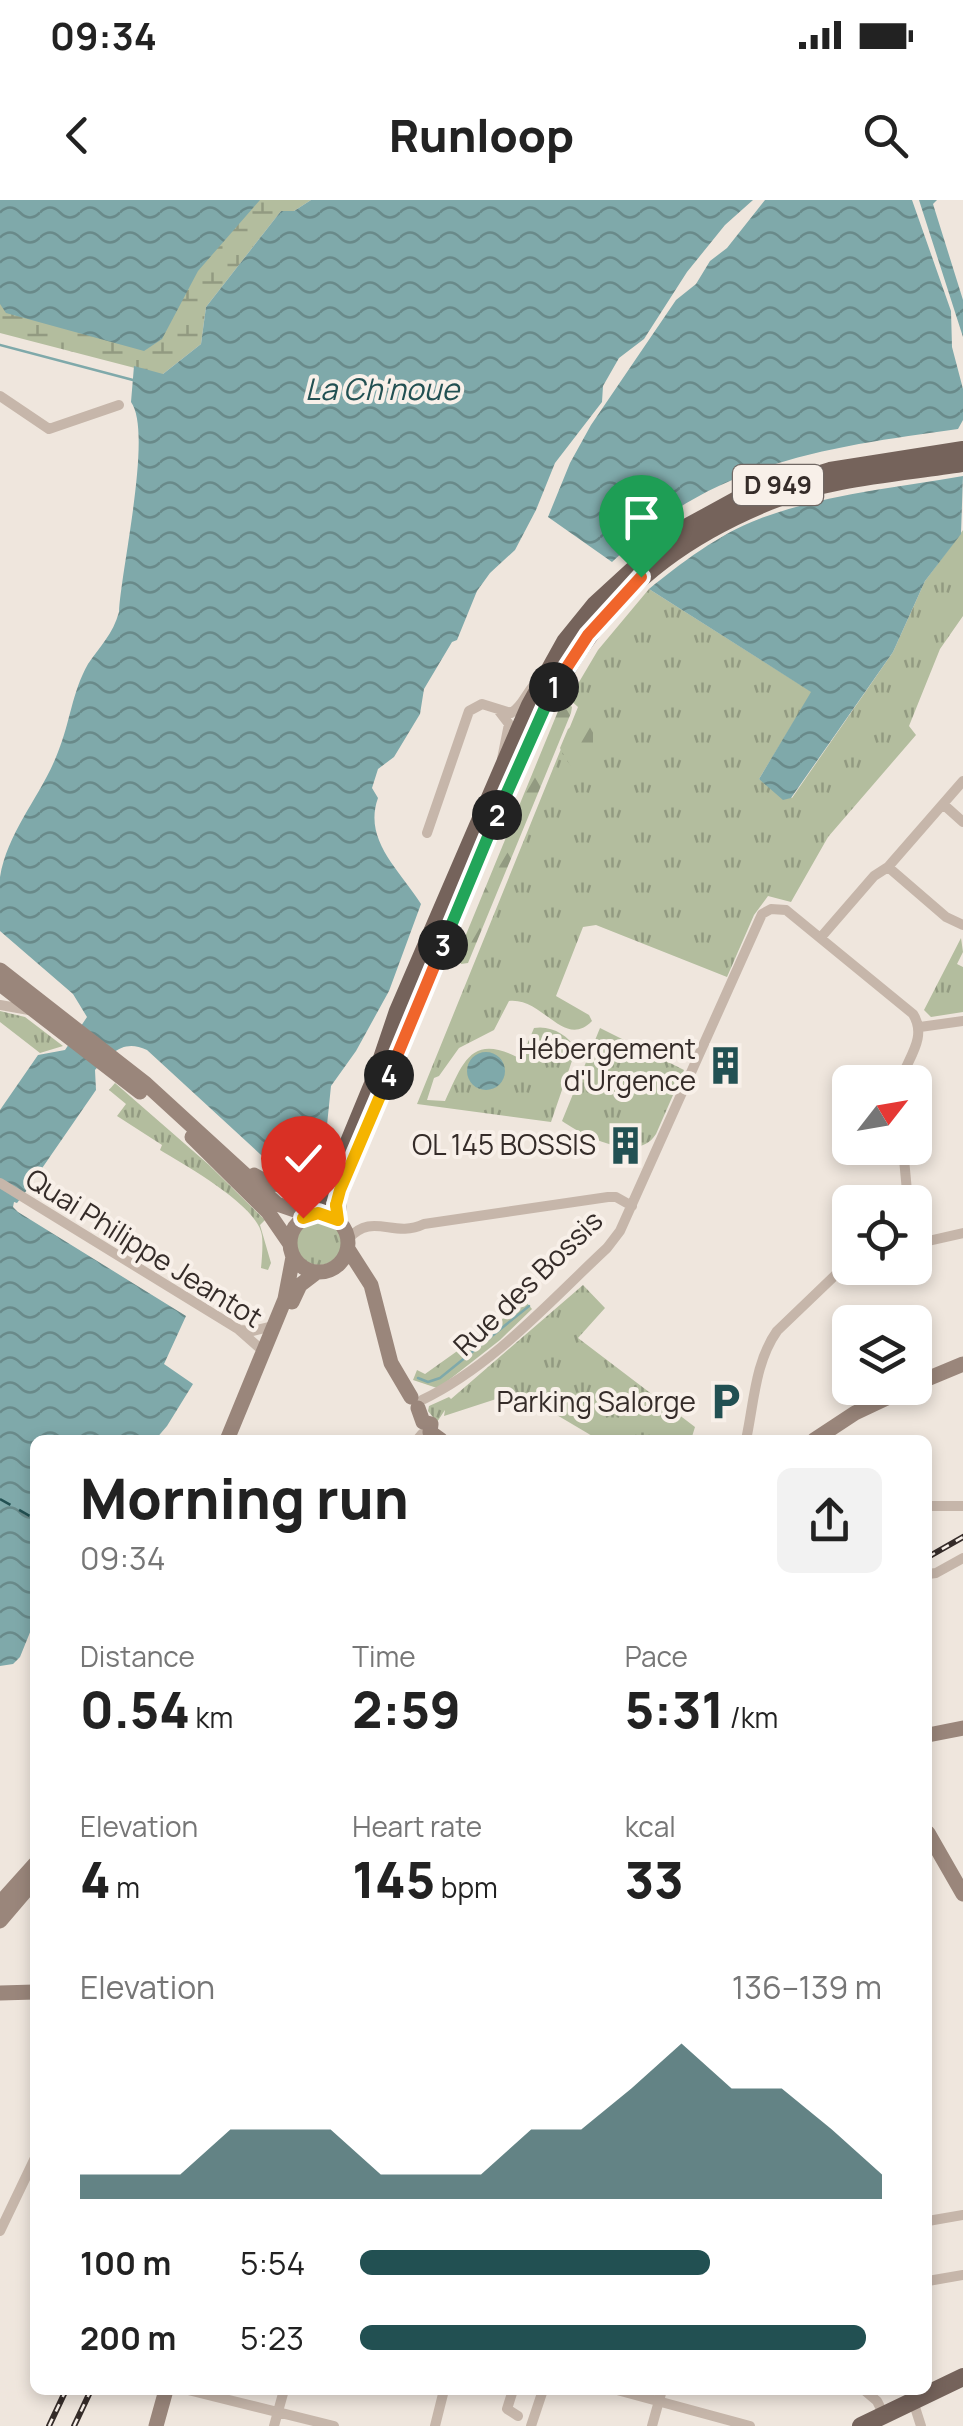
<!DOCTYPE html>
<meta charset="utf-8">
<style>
:root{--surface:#fff;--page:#f2f2f2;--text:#222;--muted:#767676;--accent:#225052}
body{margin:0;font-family:Manrope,sans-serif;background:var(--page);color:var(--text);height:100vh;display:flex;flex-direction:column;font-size:38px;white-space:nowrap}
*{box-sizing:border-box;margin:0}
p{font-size:32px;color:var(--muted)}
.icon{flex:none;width:55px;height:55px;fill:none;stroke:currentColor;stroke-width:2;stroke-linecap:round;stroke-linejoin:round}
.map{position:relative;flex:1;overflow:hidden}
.drawer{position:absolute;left:30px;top:1235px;width:902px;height:960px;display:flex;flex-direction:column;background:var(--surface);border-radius:15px;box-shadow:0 5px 15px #0003}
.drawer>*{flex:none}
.needle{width:65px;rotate:59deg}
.buttons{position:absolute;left:832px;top:865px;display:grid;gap:20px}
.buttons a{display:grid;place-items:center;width:100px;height:100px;border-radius:15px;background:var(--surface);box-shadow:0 5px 15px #0003;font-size:50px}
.pin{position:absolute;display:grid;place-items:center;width:85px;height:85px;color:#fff;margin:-102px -42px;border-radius:50% 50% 50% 0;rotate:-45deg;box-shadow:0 0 10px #0007}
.pin .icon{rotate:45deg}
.km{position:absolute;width:50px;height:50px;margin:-25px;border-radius:50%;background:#222;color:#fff;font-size:28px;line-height:50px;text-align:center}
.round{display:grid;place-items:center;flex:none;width:105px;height:105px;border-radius:15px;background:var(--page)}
.headline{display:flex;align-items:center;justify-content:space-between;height:170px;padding:0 50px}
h1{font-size:55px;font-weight:800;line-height:75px}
.metrics{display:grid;grid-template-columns:repeat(3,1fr);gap:15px;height:170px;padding:10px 50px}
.metrics div{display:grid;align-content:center}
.metrics b{font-size:50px;font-weight:800}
.metrics small{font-size:28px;font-weight:400}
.metrics p{font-size:28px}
.chart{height:280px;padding:20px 50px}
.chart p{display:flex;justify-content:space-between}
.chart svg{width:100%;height:180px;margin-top:10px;fill:var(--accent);opacity:.7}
ul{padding:0 50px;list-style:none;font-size:32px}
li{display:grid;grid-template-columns:160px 120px 1fr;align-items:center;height:75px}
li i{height:25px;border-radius:12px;background:var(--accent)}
.status{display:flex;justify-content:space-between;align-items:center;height:70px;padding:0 50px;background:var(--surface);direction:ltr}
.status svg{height:28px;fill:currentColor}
header{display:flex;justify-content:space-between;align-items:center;height:130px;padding:0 50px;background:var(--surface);font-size:45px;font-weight:800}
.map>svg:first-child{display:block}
.grass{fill:url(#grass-tufts)}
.forest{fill:url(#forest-firs)}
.wetland{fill:url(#wetland-marsh)}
.water{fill:url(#water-waves)}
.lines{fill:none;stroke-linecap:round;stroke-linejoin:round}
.stream{stroke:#7fa9aa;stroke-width:2.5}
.ferry{stroke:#225052;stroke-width:2.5;stroke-dasharray:12 10;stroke-linecap:butt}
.street{stroke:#c6b6aa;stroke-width:10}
.secondary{stroke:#9a867b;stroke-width:15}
.primary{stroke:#75635b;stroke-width:18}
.rail-casing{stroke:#352c29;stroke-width:6}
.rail{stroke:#f8f0e9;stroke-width:2.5;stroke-dasharray:8;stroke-linecap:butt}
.split-1-casing{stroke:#fff;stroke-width:20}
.split-2-casing{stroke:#fff;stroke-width:20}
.split-3-casing{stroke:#fff;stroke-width:20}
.split-4-casing{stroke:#fff;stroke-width:20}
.split-5-casing{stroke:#fff;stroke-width:20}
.split-6-casing{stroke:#fff;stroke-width:20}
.split-1{stroke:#f0652b;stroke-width:12}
.split-2{stroke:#22a559;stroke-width:12}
.split-3{stroke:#22a559;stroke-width:12}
.split-4{stroke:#f0652b;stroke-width:12}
.split-5{stroke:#f5b400;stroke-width:12}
.split-6{stroke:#f5b400;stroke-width:12}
.labels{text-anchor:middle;stroke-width:8;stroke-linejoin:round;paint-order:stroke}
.shield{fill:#f8f0e9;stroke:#706763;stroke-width:2.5}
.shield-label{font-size:25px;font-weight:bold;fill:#352c29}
.poi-label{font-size:28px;fill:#352c29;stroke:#f8f0e9;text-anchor:end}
.street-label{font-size:28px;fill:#352c29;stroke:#f8f0e9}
.water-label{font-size:30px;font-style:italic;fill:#225052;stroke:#f8f0e9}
</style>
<div class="status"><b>09:34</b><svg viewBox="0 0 49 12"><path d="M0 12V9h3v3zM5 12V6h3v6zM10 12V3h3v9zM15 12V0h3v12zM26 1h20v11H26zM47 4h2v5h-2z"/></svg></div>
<header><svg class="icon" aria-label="back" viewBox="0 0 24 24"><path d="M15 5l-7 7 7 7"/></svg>Runloop<svg class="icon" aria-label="search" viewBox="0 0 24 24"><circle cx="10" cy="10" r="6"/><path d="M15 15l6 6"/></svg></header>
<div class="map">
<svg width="963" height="2226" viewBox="0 0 963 2226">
<defs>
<pattern id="grass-tufts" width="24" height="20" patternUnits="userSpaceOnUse" patternTransform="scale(2.5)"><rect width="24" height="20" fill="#b3bd9e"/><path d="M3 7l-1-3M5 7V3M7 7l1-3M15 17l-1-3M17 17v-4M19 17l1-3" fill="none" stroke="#929a81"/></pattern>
<pattern id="forest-firs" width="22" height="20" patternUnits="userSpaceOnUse" patternTransform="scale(2.5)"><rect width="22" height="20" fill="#b3bd9e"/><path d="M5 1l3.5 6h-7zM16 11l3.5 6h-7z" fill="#929a81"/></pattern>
<pattern id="wetland-marsh" width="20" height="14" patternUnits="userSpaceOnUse" patternTransform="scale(2.5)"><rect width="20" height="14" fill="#b3bd9e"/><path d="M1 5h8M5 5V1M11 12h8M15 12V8" fill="none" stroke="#929a81"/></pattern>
<pattern id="water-waves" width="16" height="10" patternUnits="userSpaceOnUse" patternTransform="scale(2.5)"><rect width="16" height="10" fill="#7fa9aa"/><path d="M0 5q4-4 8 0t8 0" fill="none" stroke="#698a8a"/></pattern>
</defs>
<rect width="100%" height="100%" fill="#efe6dd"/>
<!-- grass -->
<path class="grass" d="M963,330V416L940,449L909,526L916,535L828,637L791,702L768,696L754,715L727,777L596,725L583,727L556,796L589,815L592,821C564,850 543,797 509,801L494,830L459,848L439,876L434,878L427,900L445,901C464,860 472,833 521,859L534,828C551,825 568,835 576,849L551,922L417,904L578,507L569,499L598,450L649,389L812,492L759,579L792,598L893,452L925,381Z
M961,738L963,752L957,764L963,767V812L931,817L924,810Z
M0,811L25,817L63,846L40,853L0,822Z
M600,828L684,870L656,934C638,964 584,936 562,921Z
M115,883L208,964L265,1020L260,1025L271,1063L268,1070L261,1068C262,1058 263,1045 262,1036C259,1006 186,966 160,950L162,945L117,916L126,904L109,890Z
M296 1042a23 23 0 1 1 46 0a23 23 0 1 1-46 0Z
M583,1085L605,1108L578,1138L695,1227L691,1240H599L518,1192L444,1216L445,1210L437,1222L428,1211L429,1206L449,1197L451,1199Z
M526,1102L532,1109L500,1140L445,1183L437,1188L413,1180L417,1170L425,1174Z"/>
<!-- forest -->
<path class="forest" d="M568,503L572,507L571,513L468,763L461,764L458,754L561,504Z
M586,515L593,520V556L581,566L573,568L567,561L570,552L563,555L560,548L568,529Z"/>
<!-- wetland -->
<path class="wetland" d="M0,0H311L294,11H281L206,107L201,144L163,174H158L0,133Z"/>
<!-- water -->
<path class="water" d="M0,0H260L198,71L162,139L144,151L6,113L0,104Z
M311,0H753L725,25L687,72L644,139L619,158L603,186L602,202L555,263L536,310L515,350L490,373L477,391L457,440L452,442L424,489L420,514L394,557L378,569L372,588L378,598C363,640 399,669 421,704L389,791L356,851L331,886L327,925L316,953L310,961L295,969L273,966L147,850C123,839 112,853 95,870L96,890L27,990L17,1003L14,1002L13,1007L18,1012L186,1116L164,1164L193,1184L167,1226L155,1240H35V1420L20,1457L13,1464L0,1466V910L38,855L65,850L87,817L73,794L0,731C0,714 0,694 0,677C8,630 42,595 58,552C70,523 72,492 88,464C100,446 113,434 119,412C121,369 153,232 131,202L134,166L163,174L201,144L206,107L281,11H294Z
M765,0H912L951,111L952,147L963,189V220L958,229C859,243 757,255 671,313C650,327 631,345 612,362L548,317L570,263L591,225L676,100L696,84L710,61L727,48Z
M919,0H937L933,4L963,100V137Z
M963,276L961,334L925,381L893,452L791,598L783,600L759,579L811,492L649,389C681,363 719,334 759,319C824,294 895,288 963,276Z
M467 871a19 19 0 1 1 38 0a19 19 0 1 1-38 0Z"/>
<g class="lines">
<!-- stream -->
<path class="stream" d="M0,145L133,180
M418,1178L428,1182L440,1178L529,1106"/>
<!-- ferry -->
<path class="ferry" d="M0,1299L35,1319"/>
<!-- street -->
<path class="street" d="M0,196L49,229L119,205
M499,511L509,524L502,559
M943,604L963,622
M427,633L469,511L482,504L511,513C524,506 527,489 540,479
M888,667L946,717L963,725
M822,736L874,676L888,667L963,581
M0,805L29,810
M920,827L963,821
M903,948L908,1002
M0,983L238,1129L263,1151
M348,1039C373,1011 393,1039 424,1024L608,997H616L632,1006
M915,1044L963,1033
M240,1130L253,1131L273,1126
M422,1200C493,1166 550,1101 607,1048L620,1031L762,714L771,709L786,710L913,814C928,838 907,859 900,882
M417,1240L422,1234
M746,1240C754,1203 755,1162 777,1131L850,1061
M928,1306H963
M928,1374L936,1373L963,1358
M928,2021L963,2015
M0,2031L35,1958
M928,2081L963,2075
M188,2190L334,2226
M513,2190L507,2209L518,2216
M617,2190L750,2226
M864,2190L877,2201L884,2215
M913,2201L921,2226
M274,2226L284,2190
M435,2226L444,2190
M531,2226L543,2190
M652,2226L662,2190"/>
<!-- secondary -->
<path class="secondary" d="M0,770L146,884L277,1004L309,1015
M0,784L140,892
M192,937L268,1012L290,1044
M254,975C289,997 317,983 342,954
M290 1043a29 29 0 1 1 58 0a29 29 0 1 1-58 0Z
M348,1049L371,1085L391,1163L411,1197
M292,1102L300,1085L317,1072
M915,1184L963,1164
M418,1208L423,1222L431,1224L430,1232L441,1240
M227,1240L285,1099L293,1057
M814,1240L855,1213L908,1188
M928,1535L963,1528
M928,1633L963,1694
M0,1703L35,1664
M0,1721L35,1680
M0,1793L35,1792
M156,2226L166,2190"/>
<!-- primary -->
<path class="primary" d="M389,875C421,798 453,721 485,644C553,481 595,372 770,301C830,277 900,273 963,263
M311,1015L332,983L375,879L398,811L530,505L565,442L595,405L655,350L682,330L737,300L830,271L963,250
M338,1020L337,1000L344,981
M861,2226L963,2177"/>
<defs>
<path id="rail" d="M928,1357L963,1337
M49,2226L66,2190
M74,2226L91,2190"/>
</defs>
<!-- rail casing -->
<use href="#rail" class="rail-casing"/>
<!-- rail -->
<use href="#rail" class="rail"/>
</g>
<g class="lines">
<defs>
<path id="split-1" d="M554,487L588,435L641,377"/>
<path id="split-2" d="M497,615L554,487"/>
<path id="split-3" d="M443,745L497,615"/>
<path id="split-4" d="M389,875L443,745"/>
<path id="split-5" d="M336,1005L340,990L389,875"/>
<path id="split-6" d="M303,1018L318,1013L338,1020L336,1005"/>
</defs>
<!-- split-1 casing -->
<use href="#split-1" class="split-1-casing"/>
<!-- split-2 casing -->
<use href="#split-2" class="split-2-casing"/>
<!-- split-3 casing -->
<use href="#split-3" class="split-3-casing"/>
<!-- split-4 casing -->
<use href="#split-4" class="split-4-casing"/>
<!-- split-5 casing -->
<use href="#split-5" class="split-5-casing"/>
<!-- split-6 casing -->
<use href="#split-6" class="split-6-casing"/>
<!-- split-1 -->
<use href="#split-1" class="split-1"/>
<!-- split-2 -->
<use href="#split-2" class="split-2"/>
<!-- split-3 -->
<use href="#split-3" class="split-3"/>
<!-- split-4 -->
<use href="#split-4" class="split-4"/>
<!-- split-5 -->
<use href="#split-5" class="split-5"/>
<!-- split-6 -->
<use href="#split-6" class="split-6"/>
</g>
<!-- icons -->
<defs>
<symbol id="building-bare" viewBox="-9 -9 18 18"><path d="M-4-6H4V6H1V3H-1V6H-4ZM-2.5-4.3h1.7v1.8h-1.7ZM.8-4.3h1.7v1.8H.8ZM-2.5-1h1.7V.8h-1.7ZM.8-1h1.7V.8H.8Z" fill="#225052" stroke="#f8f0e9" stroke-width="2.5" paint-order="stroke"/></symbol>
<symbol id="parking-bare" viewBox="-9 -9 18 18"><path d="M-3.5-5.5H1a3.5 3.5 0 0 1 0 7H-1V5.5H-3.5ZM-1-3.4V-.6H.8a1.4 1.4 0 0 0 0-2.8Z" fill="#225052" stroke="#f8f0e9" stroke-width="2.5" paint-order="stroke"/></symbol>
</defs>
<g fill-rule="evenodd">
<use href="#building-bare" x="698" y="838" width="55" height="55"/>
<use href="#building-bare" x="598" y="918" width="55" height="55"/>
<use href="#parking-bare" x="698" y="1174" width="55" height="55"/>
</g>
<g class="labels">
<!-- shield labels -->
<rect class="shield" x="733" y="265" width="90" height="40" rx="8"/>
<g class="shield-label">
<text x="778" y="294">D 949</text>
</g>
<!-- poi labels -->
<g class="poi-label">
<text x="696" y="859">Hébergement<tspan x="696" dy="32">d'Urgence</tspan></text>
<text x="596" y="955">OL 145 BOSSIS</text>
<text x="696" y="1212">Parking Salorge</text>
</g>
<!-- street labels -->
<g class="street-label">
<text transform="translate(144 1048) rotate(32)" y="10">Quai Philippe Jeantot</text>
<text transform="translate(528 1083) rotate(-44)" y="10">Rue des Bossis</text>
</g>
<!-- water labels -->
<g class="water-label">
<text x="382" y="200">La Ch'noue</text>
</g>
</g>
</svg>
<div class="buttons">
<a><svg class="needle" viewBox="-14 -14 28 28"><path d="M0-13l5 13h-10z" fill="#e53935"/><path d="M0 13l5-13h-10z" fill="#767676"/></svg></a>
<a><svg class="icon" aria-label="locate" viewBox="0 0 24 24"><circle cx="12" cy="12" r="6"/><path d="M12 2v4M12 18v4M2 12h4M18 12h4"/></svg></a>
<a><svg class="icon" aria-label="layers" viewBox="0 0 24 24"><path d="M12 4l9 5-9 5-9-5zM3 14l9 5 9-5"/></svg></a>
</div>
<div class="pin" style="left:641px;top:377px;background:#1e9e55"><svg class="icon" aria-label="arrive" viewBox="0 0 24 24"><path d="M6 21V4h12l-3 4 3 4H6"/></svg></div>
<div class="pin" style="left:303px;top:1018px;background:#d93025"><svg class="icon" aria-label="check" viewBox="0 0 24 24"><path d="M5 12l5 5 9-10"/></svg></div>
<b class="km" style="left:554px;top:487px">1</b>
<b class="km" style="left:497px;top:615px">2</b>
<b class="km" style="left:443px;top:745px">3</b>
<b class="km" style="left:389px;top:875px">4</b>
<section class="drawer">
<div class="headline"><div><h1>Morning run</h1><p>09:34</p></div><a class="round"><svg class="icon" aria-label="share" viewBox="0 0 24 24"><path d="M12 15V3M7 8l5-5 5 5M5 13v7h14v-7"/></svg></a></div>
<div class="metrics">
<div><p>Distance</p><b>0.54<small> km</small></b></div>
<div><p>Time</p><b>2:59</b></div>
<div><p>Pace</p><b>5:31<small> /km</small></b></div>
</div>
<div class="metrics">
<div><p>Elevation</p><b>4<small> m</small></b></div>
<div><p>Heart rate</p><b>145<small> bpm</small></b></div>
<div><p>kcal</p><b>33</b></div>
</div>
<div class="chart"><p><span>Elevation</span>136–139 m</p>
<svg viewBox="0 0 160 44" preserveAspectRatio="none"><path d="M0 44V38L10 38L20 38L30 27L40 27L50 27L60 38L70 38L80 38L90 27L100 27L110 17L120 6L130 17L140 17L150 27L160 38V44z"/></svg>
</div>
<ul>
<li><b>100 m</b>5:54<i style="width:67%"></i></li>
<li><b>200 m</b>5:23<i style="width:97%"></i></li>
</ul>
</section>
</div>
